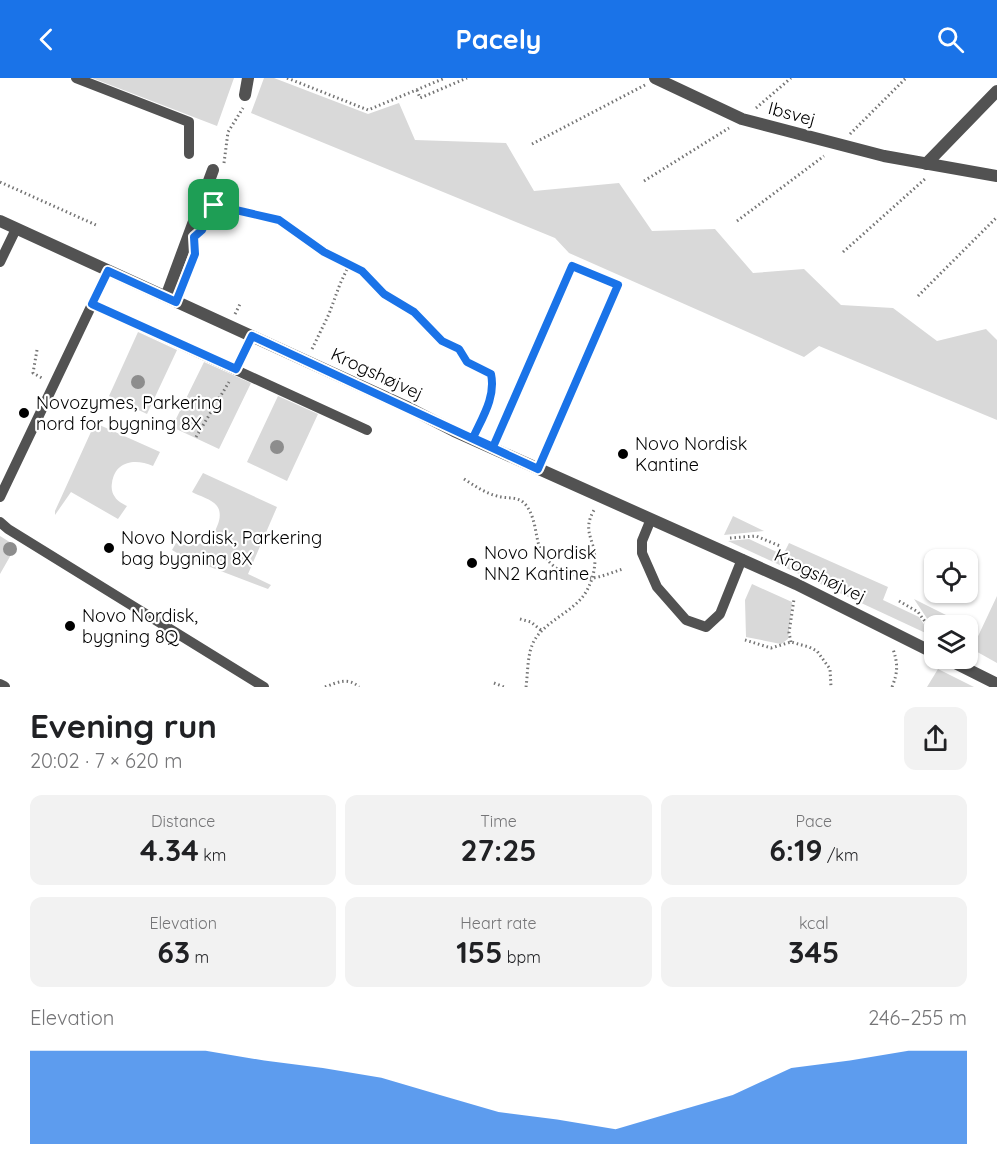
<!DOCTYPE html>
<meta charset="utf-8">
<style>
:root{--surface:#fff;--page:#f2f2f2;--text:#202124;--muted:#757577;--accent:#1a73e8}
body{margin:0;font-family:Quicksand,sans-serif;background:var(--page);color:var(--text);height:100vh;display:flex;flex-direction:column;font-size:22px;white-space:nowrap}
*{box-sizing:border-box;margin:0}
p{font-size:20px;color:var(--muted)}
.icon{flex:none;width:33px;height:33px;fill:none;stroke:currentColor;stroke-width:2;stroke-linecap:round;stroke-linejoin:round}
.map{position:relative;height:609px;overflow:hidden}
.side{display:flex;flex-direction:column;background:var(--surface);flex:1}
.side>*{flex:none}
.controls{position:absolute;left:924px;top:471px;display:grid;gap:12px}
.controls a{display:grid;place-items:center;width:54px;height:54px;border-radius:12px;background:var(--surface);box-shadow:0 2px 4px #0004;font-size:30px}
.pin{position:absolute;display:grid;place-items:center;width:51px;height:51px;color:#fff;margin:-26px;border-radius:12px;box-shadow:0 3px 9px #0006}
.round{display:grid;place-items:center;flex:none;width:63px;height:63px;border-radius:12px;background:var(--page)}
.overview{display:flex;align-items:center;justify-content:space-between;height:102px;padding:0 30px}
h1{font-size:33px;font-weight:700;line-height:45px}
.stats{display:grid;grid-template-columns:repeat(3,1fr);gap:9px;height:102px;padding:6px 30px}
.stats div{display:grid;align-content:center;border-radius:12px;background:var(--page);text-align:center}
.stats b{font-size:30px;font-weight:700}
.stats small{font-size:16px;font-weight:400}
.stats p{font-size:16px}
.chart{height:168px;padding:12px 30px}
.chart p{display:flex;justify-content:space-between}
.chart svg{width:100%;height:108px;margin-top:6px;fill:var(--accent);opacity:.7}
header{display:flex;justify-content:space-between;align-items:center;height:78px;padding:0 30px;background:var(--accent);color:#fff;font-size:27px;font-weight:700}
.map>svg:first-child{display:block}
.green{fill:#d9d9d9}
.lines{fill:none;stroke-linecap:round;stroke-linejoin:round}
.path{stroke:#747474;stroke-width:3;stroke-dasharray:1.5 3;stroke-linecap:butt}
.lane{stroke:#525252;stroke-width:10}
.street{stroke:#525252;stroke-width:12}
.tree{fill:#8d8d8d}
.route-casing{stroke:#fff;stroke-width:12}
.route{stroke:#1a73e8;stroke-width:8}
.poi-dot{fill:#000;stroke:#fff;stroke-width:2}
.labels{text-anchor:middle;stroke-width:4.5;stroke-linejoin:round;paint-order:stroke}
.street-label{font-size:18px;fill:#000;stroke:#fff}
.poi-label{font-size:18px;fill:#000;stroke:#fff;text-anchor:start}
</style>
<header><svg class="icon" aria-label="back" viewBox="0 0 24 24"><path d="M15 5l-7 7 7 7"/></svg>Pacely<svg class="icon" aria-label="search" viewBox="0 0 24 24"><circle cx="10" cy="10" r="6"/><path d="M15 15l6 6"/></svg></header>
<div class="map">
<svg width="997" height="609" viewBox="0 0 997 609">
<rect width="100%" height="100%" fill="#fff"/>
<!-- green -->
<path class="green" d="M92,0H234L217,48Z
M264,0H274L368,36L399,25L415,62L506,65L534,113L619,105L652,153L715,151L753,195L804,191L841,227L893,230L937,263L986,251L997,262V342L819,268L804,279L569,175L555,160L251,35Z
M138,254L177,272L147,336L109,318Z
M204,284L251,305L219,371L172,349Z
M278,318L318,336L287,403L247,384Z
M95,345L160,374L153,388C135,380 115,383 112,405C111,410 112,415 115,419C117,423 123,426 127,428L118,441L71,414L55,437V433Z
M203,395L277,429L248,496L271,507L268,511L184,479L172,472L176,465C196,470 211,466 218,446C220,441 221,433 217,428C212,421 199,418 192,414Z
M733,438L764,453L724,457Z
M0,458L16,468L0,496Z
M749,461L783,477L789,465L888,509L883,522L919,539L932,558L728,463Z
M752,506L792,524L788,561L781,566L746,559L745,522Z
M997,518V585L972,571Z
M914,521L946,537L941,547L934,548V551Z
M938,591L974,609H927Z"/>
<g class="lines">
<!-- path -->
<path class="path" d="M287,0L368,32L445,0
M417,12L420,20L467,0
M756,30L791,0
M850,56L906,0
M532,66L645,7
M224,85L228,54L243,30
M644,103L729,50
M0,104L96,147
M216,128L279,142L324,174L362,193L384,216L414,234L442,263L459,271L467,284L491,296C496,315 485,333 477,350
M737,143L824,78
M843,174L925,101
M918,218L997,139
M235,236L241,224
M312,271L329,236L340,206L349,187
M37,272L33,295L42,300
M196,359L229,304
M464,401C475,408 485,415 497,418C506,421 517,418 524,425C534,435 535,451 538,464C544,487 568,502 592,500C602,499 613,494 623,491
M730,460L756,458L780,468
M899,523L918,534L934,556
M520,541L531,544L542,553
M745,562L771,570L791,564L809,569L817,573L830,591L831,609
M791,564L789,555L794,521
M494,605L504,609
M325,609C338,604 348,599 359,609
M526,609C528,595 527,576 534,563C547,540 579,533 589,508C593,500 595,490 595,481C594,460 582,453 594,432
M892,609C898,594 898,586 893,571"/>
<!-- lane -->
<path class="lane" d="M76,0L189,44V76
M0,184L16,151
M92,226L367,352
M493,369L572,188L618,207L538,391
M0,419L108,193
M651,441L642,463V475L657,509L686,542L706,549L720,536L742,481
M0,444L8,451L264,609"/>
<!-- street -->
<path class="street" d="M655,0L742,41L884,78L997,98
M245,17L248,0
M926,86L997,13
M0,143L409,330L454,353L796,506L934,575
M166,219L213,92
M945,580L997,606
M0,607L4,609"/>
</g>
<!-- trees -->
<g class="tree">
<circle cx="138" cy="304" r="7"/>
<circle cx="277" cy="369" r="7"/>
<circle cx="10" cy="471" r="7"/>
</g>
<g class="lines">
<defs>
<path id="route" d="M214,127L202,152L194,159L195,176L176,224L108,193L92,226L236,291L252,258L538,391L618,207L572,188L493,369L473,360C482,340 496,319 491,296L467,284L459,271L442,263L414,234L384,216L362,193L324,174L279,142L214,127"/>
</defs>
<!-- route casing -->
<use href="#route" class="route-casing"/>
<!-- route -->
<use href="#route" class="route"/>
</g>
<!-- markers -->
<g class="poi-dot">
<circle cx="24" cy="335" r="6"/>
<circle cx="623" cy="376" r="6"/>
<circle cx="109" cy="470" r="6"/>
<circle cx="472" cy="485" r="6"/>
<circle cx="70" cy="548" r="6"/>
</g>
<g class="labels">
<!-- street labels -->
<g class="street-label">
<text transform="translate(792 36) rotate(15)" y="6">Ibsvej</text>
<text transform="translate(377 296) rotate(25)" y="6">Krogshøjvej</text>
<text transform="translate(820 498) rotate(26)" y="6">Krogshøjvej</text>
</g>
<!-- poi labels -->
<g class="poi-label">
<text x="36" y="331">Novozymes, Parkering<tspan x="36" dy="21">nord for bygning 8X</tspan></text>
<text x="635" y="372">Novo Nordisk<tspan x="635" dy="21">Kantine</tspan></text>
<text x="121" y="466">Novo Nordisk, Parkering<tspan x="121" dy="21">bag bygning 8X</tspan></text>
<text x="484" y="481">Novo Nordisk<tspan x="484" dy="21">NN2 Kantine</tspan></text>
<text x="82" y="544">Novo Nordisk,<tspan x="82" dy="21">bygning 8Q</tspan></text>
</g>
</g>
</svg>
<div class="controls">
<a><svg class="icon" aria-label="locate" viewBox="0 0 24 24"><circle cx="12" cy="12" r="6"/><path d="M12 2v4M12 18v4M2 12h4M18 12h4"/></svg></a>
<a><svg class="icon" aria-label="layers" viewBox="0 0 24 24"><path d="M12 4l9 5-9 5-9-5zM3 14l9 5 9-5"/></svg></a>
</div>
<div class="pin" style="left:214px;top:127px;background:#1e9e55"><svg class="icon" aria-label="arrive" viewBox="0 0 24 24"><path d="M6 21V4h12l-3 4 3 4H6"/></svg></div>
</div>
<section class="side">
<div class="overview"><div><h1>Evening run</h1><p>20:02 · 7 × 620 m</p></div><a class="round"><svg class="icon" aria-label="share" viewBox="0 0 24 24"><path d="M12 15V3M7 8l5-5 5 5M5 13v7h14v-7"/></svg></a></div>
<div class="stats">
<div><p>Distance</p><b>4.34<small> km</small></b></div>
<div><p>Time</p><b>27:25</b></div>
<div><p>Pace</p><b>6:19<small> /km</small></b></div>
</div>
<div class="stats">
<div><p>Elevation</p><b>63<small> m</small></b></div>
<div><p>Heart rate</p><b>155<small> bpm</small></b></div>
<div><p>kcal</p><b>345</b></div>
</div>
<div class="chart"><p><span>Elevation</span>246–255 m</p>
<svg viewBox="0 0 160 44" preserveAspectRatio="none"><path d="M0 44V6L10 6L20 6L30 6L40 10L50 13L60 17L70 24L80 31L90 34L100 38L110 31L120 24L130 13L140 10L150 6L160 6V44z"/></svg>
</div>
</section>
